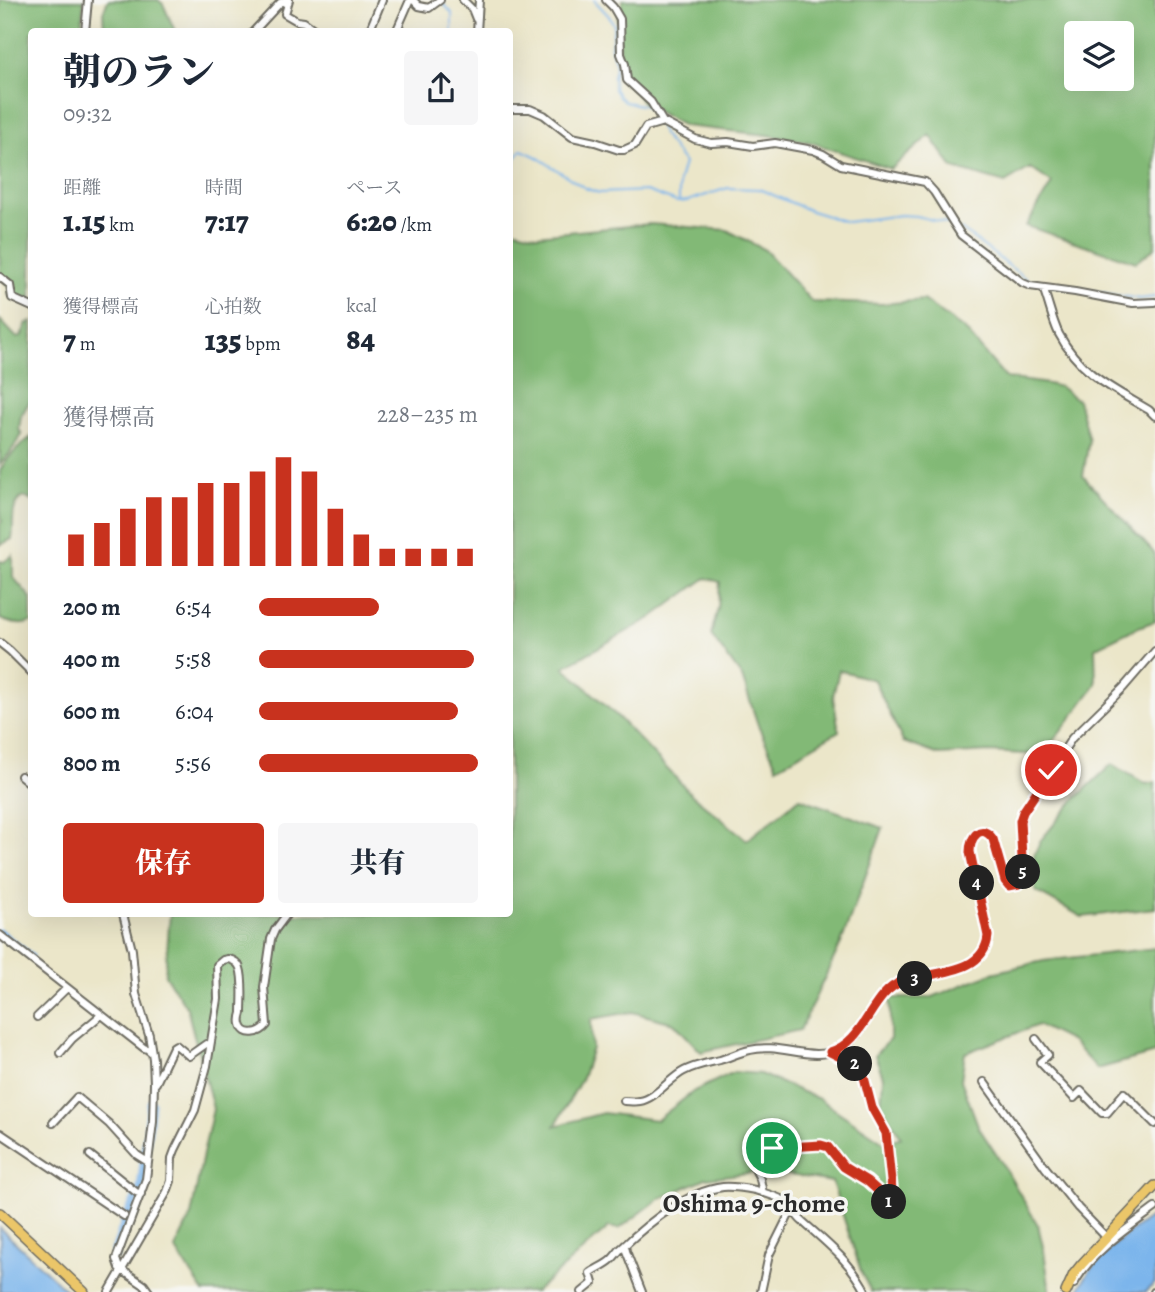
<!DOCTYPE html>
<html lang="ja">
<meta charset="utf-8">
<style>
:root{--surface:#fff;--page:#f6f6f7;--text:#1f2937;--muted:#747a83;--accent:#c8321e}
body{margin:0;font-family:Alegreya,"Noto Serif JP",serif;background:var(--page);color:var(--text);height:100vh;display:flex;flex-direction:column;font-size:26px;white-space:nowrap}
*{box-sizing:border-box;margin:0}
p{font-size:23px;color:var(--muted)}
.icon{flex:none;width:38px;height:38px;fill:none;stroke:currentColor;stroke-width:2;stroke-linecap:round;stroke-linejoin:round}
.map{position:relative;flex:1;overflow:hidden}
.drawer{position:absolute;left:28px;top:28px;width:485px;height:889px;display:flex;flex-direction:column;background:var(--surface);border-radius:7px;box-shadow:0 7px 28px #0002}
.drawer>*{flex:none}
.tools{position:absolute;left:1064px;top:21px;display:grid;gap:14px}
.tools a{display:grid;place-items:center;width:70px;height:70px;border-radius:7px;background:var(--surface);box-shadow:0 7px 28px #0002;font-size:35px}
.pin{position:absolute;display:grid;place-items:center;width:60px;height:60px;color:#fff;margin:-30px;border:4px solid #fff;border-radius:50%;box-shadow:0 2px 7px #0007}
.km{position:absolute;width:35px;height:35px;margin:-18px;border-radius:50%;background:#222;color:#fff;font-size:19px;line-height:35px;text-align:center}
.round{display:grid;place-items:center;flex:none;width:74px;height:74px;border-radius:7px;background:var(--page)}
.head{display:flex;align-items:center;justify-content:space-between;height:119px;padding:0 35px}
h1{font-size:38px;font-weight:800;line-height:52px}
.figures{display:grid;grid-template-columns:repeat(3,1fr);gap:10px;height:119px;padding:7px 35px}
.figures div{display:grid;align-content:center}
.figures b{font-size:30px;font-weight:800}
.figures small{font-size:19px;font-weight:400}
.figures p{font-size:19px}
.chart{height:196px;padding:14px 35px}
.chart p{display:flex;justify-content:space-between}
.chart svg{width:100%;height:126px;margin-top:7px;stroke:var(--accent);stroke-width:6}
.action{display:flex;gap:14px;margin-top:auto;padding:14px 35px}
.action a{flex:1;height:80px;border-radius:7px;background:var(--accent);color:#fff;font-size:28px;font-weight:800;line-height:80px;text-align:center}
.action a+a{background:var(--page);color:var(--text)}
ul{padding:0 35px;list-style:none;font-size:23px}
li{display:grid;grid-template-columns:112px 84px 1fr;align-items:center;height:52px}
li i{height:18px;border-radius:9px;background:var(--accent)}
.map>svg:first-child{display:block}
.forest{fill:#82b976;stroke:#567250;stroke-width:2;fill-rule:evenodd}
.water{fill:#7bb5ec;stroke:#53708c;stroke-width:2}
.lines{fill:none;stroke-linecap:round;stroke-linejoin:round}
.stream{stroke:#7bb5ec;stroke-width:2}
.canal{stroke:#7bb5ec;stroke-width:5}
.river{stroke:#7bb5ec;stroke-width:9}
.minor-casing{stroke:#6e6c62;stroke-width:10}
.highway-casing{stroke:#6e6c62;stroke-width:12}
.minor{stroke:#fff;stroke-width:6}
.highway{stroke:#ebc669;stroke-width:9}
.route-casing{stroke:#fff;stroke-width:14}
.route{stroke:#c8321e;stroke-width:9}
.labels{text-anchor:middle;stroke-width:7;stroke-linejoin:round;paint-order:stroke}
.neighbourhood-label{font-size:26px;font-weight:bold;fill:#2b2b2b;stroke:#f6f6f2}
</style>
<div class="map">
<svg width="1155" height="1292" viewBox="0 0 1155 1292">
<rect width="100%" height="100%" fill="#f6f6f2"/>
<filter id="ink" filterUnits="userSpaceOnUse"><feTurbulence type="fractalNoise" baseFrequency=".0143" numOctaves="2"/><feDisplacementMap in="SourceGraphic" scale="14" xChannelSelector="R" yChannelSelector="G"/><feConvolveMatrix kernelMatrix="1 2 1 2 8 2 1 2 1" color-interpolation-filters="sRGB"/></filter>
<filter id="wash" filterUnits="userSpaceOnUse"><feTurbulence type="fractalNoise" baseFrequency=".00686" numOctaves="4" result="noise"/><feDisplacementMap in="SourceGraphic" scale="28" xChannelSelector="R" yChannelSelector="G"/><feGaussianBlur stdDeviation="1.57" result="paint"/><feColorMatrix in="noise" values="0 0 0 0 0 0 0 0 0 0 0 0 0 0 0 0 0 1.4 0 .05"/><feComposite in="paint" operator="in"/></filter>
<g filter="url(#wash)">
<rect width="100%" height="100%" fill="#ebe6c9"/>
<!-- forest -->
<path class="forest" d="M0,0H84L81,31L32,32L31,305L8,295L10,288L0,276Z
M108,0H158L163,4L175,31H104L103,12Z
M623,0H1155V248L1136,262L1026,226L1052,183L1030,168L1005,183L953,168L930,135L891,169L810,142L767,135L684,126L645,105L621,75L617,19ZM1076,33H1122V79H1076Z
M650,224L727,230L765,250L812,302L883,304L923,300L965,330L1006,378L1048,384L1060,387L1078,400L1089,440L1083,476L1155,554V621L1136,628L1095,648L1096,685L1043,755L989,752L939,755L903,742L874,680L839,670L833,696L839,731L777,767L759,728L742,677L711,635L718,608L720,582L706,578L651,618L564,667L618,717L692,795L747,840L800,798L883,828L841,943L800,1030L701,1052L674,1023L632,1012L591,1019L592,1048L582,1078L555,1126L603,1113L657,1120L694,1091L734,1072L760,1074L819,1099L885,1143L901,1137L881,1105L883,1077L875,1055L890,1039V998H930L992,973L1043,961L1155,948V1053L1097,1069L1072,1042L1038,1025L965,1053L961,1080L979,1128L1000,1160L1038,1225L1044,1251L1050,1292H871L862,1274L832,1182L766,1171L706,1178L659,1199L619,1229L609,1227L535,1292H204L175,1249L191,1216L203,1154L213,1109L187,1008L165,975L170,914H509V228L537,235Z
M0,320L17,338L21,337L27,323L32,322L31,399L21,416L19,429L22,435L9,454L0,464Z
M31,437V501L25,497L21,498C9,510 15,525 12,539L0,545V523L2,522C0,512 0,480 0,471C4,460 23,443 31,437Z
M13,555V577L31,598V622C22,627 10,623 0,619V561L4,562Z
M1112,764L1146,784L1155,782V908L1082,917L1035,891L1034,855L1041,840L1075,799Z"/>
<!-- water -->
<path class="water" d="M1155,1214V1283L1146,1292H1078C1090,1260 1128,1233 1155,1214Z
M0,1228L68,1292H0Z"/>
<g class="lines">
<!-- stream -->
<path class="stream" d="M594,0L609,16L614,25L611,48L616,64L613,77L614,89L619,97L625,102L646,106L652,111L656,117L663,135L684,163L679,181V201
M441,1L452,13V32
M509,169C515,163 515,155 522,150L537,157L585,188L599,193L646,191L677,202L688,201L728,188L759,189L811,211L847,222L901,215L916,216L950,224
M961,229L1029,281L1140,299L1155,297"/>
<!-- canal -->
<path class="canal" d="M0,931L32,956"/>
<!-- river -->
<path class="river" d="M127,1217L141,1188L151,1103
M115,1256V1251L125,1222"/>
</g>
</g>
<g filter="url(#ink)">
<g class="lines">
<defs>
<path id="minor" d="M289,0L285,14L297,21L304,22L318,32
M413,0L419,6L429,8L440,0
M463,0L472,9L476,19
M606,0L613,7L620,19L621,54L625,64L627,80L651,102L663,122L695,139L711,143L728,142L753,146L775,143L813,150L823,154L841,165L925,182L934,192L961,235L1023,283L1030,286L1075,292L1133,303L1155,302
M85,32L88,0
M253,32L280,3L286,0
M369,32L382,0
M396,32L410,0
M477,32L479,0
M509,109H530L544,115L572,137L595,142L619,150H624L635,145L646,127L663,122
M0,277L10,285L12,298L32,307
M1043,288C1049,303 1052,320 1059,334C1080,374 1112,388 1149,410L1155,416
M0,643L10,651L32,673
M21,776L32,785
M123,914L132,950L136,994L149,1035L153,1059L154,1083L153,1122L146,1179L116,1259L119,1268L144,1285L149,1292
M0,935L144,1048L147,1049L152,1053
M37,1017L67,988
M1036,1039L1048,1055L1040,1062L1074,1098L1081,1091L1102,1113H1107L1124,1093L1155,1124
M60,1053L72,1039L101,1015
M984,1082L1045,1167L1078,1208L1107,1238
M156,1083L173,1047L176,1045L189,1056L206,1044
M624,1101C629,1101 635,1102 640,1101C655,1099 670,1078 684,1071C695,1065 708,1063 720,1060C730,1057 740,1052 750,1050C780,1042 811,1063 840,1049C867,1034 872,995 901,982C928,970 984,978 988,936L970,852C970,837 981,822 993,839L1005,881L1009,886L1019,884L1023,876L1020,829L1023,812L1072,738L1123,688L1155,651
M53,1123L77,1097L109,1124L137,1155L148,1162
M0,1133L124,1216
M90,1155L136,1192L141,1194
M763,1193L760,1179L752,1163L754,1155C774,1144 799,1146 821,1145L828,1147L844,1167L867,1181L877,1190L884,1206L891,1199L892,1190L886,1133L872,1108L864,1077L858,1066L830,1052
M625,1245L626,1251L642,1292
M1074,1284C1090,1253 1128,1228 1155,1208
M109,1292L167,1192L171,1181L172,1158L175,1150L195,1110L207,1066L218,999L217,965L223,960L228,959C233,960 238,962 240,968C244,980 242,1001 242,1013C241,1016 240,1020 241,1024C244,1038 261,1033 267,1025L264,987L271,939L275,930L287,914
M582,1292L593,1283L590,1273C597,1268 606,1265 612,1259C616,1255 619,1250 623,1247C648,1223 688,1191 723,1187C733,1186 744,1188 755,1190C764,1193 776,1196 785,1201C792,1206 795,1215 802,1221C826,1242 852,1263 866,1292
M761,1292L769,1255L792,1209
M1154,1292L1155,1291"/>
<path id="highway" d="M0,1213L84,1292
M1066,1292L1074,1274L1082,1264L1155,1186"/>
</defs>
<!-- minor casing -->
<use href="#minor" class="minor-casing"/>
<!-- highway casing -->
<use href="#highway" class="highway-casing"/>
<!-- minor -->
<use href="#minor" class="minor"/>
<!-- highway -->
<use href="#highway" class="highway"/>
</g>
</g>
<g class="lines" filter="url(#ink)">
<defs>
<path id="route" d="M772,1148L821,1145L828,1147L844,1167L867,1181L877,1190L884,1206L889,1202L892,1190L886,1133L872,1108L864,1077L858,1066L830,1052C866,1042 870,993 903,981C931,971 984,976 988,936L970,852C970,837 981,822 993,839L1005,881L1009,886L1019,884L1023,876L1020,821L1023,812L1051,770"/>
</defs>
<!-- route casing -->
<use href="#route" class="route-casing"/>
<!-- route -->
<use href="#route" class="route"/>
</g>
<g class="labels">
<!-- neighbourhood labels -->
<g class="neighbourhood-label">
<text x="754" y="1212">Oshima 9-chome</text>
</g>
</g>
</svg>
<div class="tools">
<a><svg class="icon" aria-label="layers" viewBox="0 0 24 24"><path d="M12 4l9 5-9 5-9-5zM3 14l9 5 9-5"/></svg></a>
</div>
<div class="pin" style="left:772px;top:1148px;background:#1e9e55"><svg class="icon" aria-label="arrive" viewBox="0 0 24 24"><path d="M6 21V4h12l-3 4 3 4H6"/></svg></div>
<div class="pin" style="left:1051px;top:770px;background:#d93025"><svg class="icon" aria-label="check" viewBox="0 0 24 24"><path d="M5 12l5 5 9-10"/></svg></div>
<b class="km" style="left:889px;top:1202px">1</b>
<b class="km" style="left:855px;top:1064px">2</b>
<b class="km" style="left:915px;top:979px">3</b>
<b class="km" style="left:977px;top:883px">4</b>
<b class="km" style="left:1023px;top:872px">5</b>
<section class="drawer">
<div class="head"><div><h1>朝のラン</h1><p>09:32</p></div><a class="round"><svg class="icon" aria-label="share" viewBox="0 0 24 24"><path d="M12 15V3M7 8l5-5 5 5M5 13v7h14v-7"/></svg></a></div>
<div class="figures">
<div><p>距離</p><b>1.15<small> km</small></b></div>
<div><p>時間</p><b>7:17</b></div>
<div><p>ペース</p><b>6:20<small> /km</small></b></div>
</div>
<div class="figures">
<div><p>獲得標高</p><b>7<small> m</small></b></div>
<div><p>心拍数</p><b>135<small> bpm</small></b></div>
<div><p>kcal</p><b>84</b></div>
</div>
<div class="chart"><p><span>獲得標高</span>228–235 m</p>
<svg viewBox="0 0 160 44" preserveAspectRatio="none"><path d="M5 44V33M15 44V29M25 44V24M35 44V20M45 44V20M55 44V15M65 44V15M75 44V11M85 44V6M95 44V11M105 44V24M115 44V33M125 44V38M135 44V38M145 44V38M155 44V38"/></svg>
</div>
<ul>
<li><b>200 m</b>6:54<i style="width:55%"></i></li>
<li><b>400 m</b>5:58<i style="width:98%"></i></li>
<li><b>600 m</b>6:04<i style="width:91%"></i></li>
<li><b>800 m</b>5:56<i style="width:100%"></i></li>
</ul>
<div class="action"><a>保存</a><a>共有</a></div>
</section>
</div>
